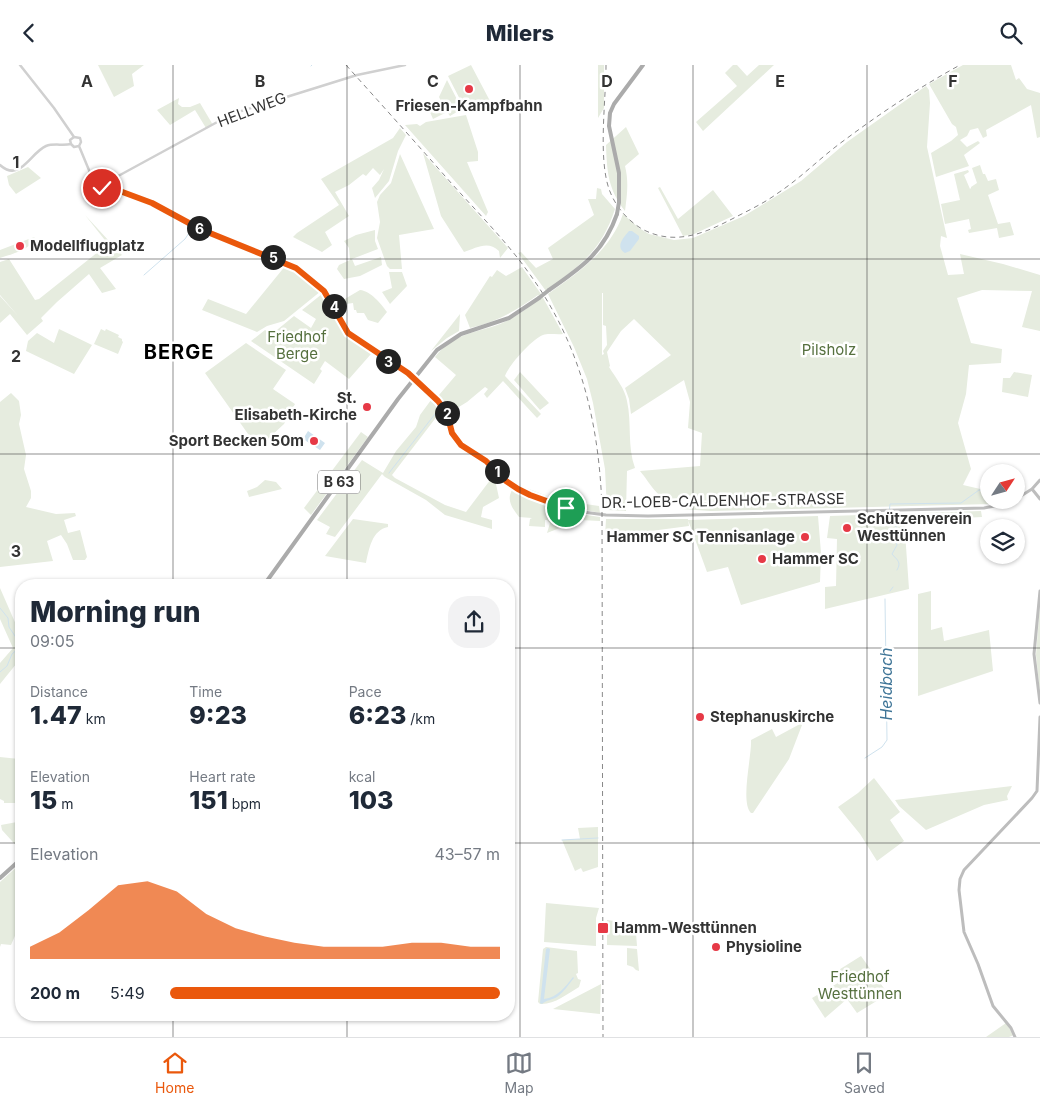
<!DOCTYPE html>
<meta charset="utf-8">
<style>
:root{--surface:#fff;--page:#f2f2f3;--text:#1f2937;--muted:#747a83;--line:#e0e1e3;--accent:#ea580c}
body{margin:0;font-family:Inter,sans-serif;background:var(--page);color:var(--text);height:100vh;display:flex;flex-direction:column;font-size:19px;white-space:nowrap}
*{box-sizing:border-box;margin:0}
p{font-size:16px;color:var(--muted)}
.icon{flex:none;width:28px;height:28px;fill:none;stroke:currentColor;stroke-width:2;stroke-linecap:round;stroke-linejoin:round}
.map{position:relative;flex:1;overflow:hidden}
.details{position:absolute;left:15px;top:514px;width:500px;height:442px;display:flex;flex-direction:column;background:var(--surface);border-radius:20px;box-shadow:0 1px 4px #0004}
.details>*{flex:none}
.needle{width:32px;rotate:54deg}
.buttons{position:absolute;left:980px;top:399px;display:grid;gap:10px}
.buttons a{display:grid;place-items:center;width:45px;height:45px;border-radius:50%;background:var(--surface);box-shadow:0 1px 4px #0004;font-size:25px}
.pin{position:absolute;display:grid;place-items:center;width:42px;height:42px;color:#fff;margin:-21px;border:2px solid #fff;border-radius:50%;box-shadow:0 1px 5px #0007}
.km{position:absolute;width:25px;height:25px;margin:-12px;border-radius:50%;background:#222;color:#fff;font-size:14px;line-height:25px;text-align:center}
.round{display:grid;place-items:center;flex:none;width:52px;height:52px;border-radius:20px;background:var(--page)}
.headline{display:flex;align-items:center;justify-content:space-between;height:85px;padding:0 15px}
h1{font-size:28px;font-weight:800;line-height:38px}
.stats{display:grid;grid-template-columns:repeat(3,1fr);gap:8px;height:85px;padding:5px 15px}
.stats div{display:grid;align-content:center}
.stats b{font-size:25px;font-weight:800}
.stats small{font-size:14px;font-weight:400}
.stats p{font-size:14px}
.chart{height:140px;padding:10px 15px}
.chart p{display:flex;justify-content:space-between}
.chart svg{width:100%;height:90px;margin-top:5px;fill:var(--accent);opacity:.7}
ul{padding:0 15px;list-style:none;font-size:16px}
li{display:grid;grid-template-columns:80px 60px 1fr;align-items:center;height:38px}
li i{height:12px;border-radius:6px;background:var(--accent)}
header{display:flex;justify-content:space-between;align-items:center;height:65px;padding:0 15px;background:var(--surface);font-size:22px;font-weight:800}
.menu{display:flex;justify-content:space-around;align-items:center;height:70px;border-top:1px solid var(--line);background:var(--surface);font-size:14px;color:var(--muted)}
.menu a{display:grid;justify-items:center;gap:2px}
.menu .selected{color:var(--accent)}
.map>svg:first-child{display:block}
.green{fill:#e6ecdf;fill-rule:evenodd}
.water{fill:#cfe2ee}
.lines{fill:none;stroke-linecap:round;stroke-linejoin:round}
.stream{stroke:#cfe2ee;stroke-width:1}
.tertiary{stroke:#d0d0d0;stroke-width:2.5}
.secondary{stroke:#bdbdbd;stroke-width:3}
.primary{stroke:#ababab;stroke-width:4}
.rail{stroke:#888;stroke-width:1;stroke-dasharray:5 4;stroke-linecap:butt}
.primary-bridge{stroke:#ababab;stroke-width:4}
.route-casing{stroke:#fff;stroke-width:10}
.route{stroke:#ea580c;stroke-width:6}
.grid{fill:none;stroke:#333;stroke-width:1;stroke-opacity:0.55}
.poi-dot{fill:#e63946;stroke:#fff;stroke-width:2}
.labels{text-anchor:middle;stroke-width:5;stroke-linejoin:round;paint-order:stroke}
.shield{fill:#fff;stroke:#707070;stroke-width:1}
.shield-label{font-size:14px;font-weight:bold;fill:#333}
.poi-label{font-size:15px;font-weight:bold;fill:#333;stroke:#fff;text-anchor:start}
.street-label{font-size:15px;fill:#333;stroke:#fff}
.park-label{font-size:15px;fill:#56703f;stroke:#fff}
.water-label{font-size:16px;font-style:italic;fill:#3f7597;stroke:#fff}
.district-label{font-size:20px;font-weight:bold;letter-spacing:1px;fill:#000;stroke:#fff}
.grid-label{font-size:16px;text-anchor:middle;font-weight:bold;fill:#333;stroke:#fff;stroke-width:5;stroke-linejoin:round;paint-order:stroke}
</style>
<header><svg class="icon" aria-label="back" viewBox="0 0 24 24"><path d="M15 5l-7 7 7 7"/></svg>Milers<svg class="icon" aria-label="search" viewBox="0 0 24 24"><circle cx="10" cy="10" r="6"/><path d="M15 15l6 6"/></svg></header>
<div class="map">
<svg width="1040" height="972" viewBox="0 0 1040 972">
<rect width="100%" height="100%" fill="#fff"/>
<!-- green -->
<path class="green" d="M98,0H144L132,9L134,21L114,32Z
M471,0L490,36L467,48L448,11Z
M598,0H604V43L598,53Z
M733,0H737L747,11L759,0H774L703,66L696,57L737,21L725,8Z
M963,0H1011L1016,15L1019,13L1027,24L1040,28V72L1037,73L1031,40L986,65L987,71L983,73L978,63L970,65L967,71L960,75L967,82L978,76L980,78L964,90L969,101L936,112L931,88L951,76L958,70L956,62L952,59L929,19Z
M447,15L462,44L450,51L447,47L433,54L430,47L443,40L439,32Z
M926,21L929,25L930,38L927,82L947,173L941,171L940,181L948,210L964,209L960,189L1003,199L1040,210V266L1022,262L1032,226L982,225L957,233L971,278L1002,284L1001,298L969,300L966,329L958,358L971,404L963,420L989,426V435H1007L991,439L711,446L681,444V441H692V437H711L712,436L679,433L678,436C659,438 651,419 640,406L700,401L702,368L688,363L690,337L684,315L631,349L629,334L625,323L671,290L634,254L621,266L607,287L610,301L609,302C616,313 625,324 627,336C632,358 627,381 635,403L627,406L626,446L607,445L605,404L593,338L587,314L574,282L548,229C579,207 610,186 623,149L639,163L649,169L674,175L693,173L744,151L801,116L847,77ZM602,228H603V260L606,261L607,280L603,286L604,289L602,290Z
M179,33L178,39L182,42H190L200,38L213,60L206,63L195,45L170,60L157,45Z
M466,50L478,87V96L467,97L488,147L486,151L405,60L417,59L420,61L426,57Z
M626,62L639,89L625,101C629,117 627,130 625,146C608,124 607,107 606,80Z
M400,63L406,70L398,86L389,116L375,133L372,123L379,115L384,104L380,110L373,103L366,111L363,109L349,120L335,127L349,151L325,167L332,180L322,187L293,172L297,168L339,140L321,114L393,73Z
M423,88L508,183L500,193L499,186C488,175 476,183 464,187L441,151Z
M400,89L434,164L399,170L402,204H390L387,201L377,173L380,157L377,137L380,130L391,118Z
M980,100L983,109H985L988,116L996,114L999,125L988,130L998,159L1010,157L1014,170L999,173L997,163L969,168L968,165L971,164L969,154L945,159L941,139L960,135L954,109L968,105L969,107L964,110L970,124L971,123V122L977,118L972,103Z
M28,102L41,113L16,129L9,120L7,111Z
M660,122L678,154L713,125L733,151L694,169L683,171L658,123Z
M597,123L601,124L602,129L615,144C601,187 580,200 546,226L518,188L521,187L536,203L553,194L548,183L594,150L588,134H596Z
M85,150L122,190L100,203L116,224L102,228L89,209L57,237L41,253L43,256L27,270L10,249L0,258V231L19,252L0,230V197L9,194L35,235L39,234L108,179Z
M375,165V176L378,184L352,194L355,201L381,192L382,200L360,211L344,214L337,204L339,200L350,195L349,183L344,176L356,170Z
M34,172L35,173C30,185 12,189 0,193V185Z
M286,200L304,211L321,226L284,256L267,261L257,267L202,245L208,234L246,249Z
M522,202L541,229L563,269C557,270 548,268 543,270C532,274 509,300 505,311L541,349L537,353L503,316L487,333L484,329L488,324L485,322L467,337L449,348L439,330L456,310L435,292C455,267 474,269 500,259C515,253 528,243 540,233L538,230C516,246 496,257 470,263L465,250L490,211L492,212L497,205L506,211Z
M389,207H402L407,221L390,239L382,227L392,223Z
M360,225C371,226 381,239 387,247L378,258L368,255L364,248H357L356,245H354L353,238L346,239V244L341,246L338,238Z
M322,229L328,234L340,261L345,267L371,289L349,314L325,296L320,304L322,306L314,319L251,276L265,265L272,269L294,251L311,263L316,254L302,245Z
M460,249L459,266L447,273L431,286Z
M59,264L92,280L74,309L26,286L28,276L37,268L54,278Z
M101,264L115,271L105,266L106,264L119,270L118,272L122,274V276L123,277L118,289L94,279Z
M246,278L286,305L273,324L295,339L284,359L258,383L205,308Z
M520,307L549,338L540,345L514,315Z
M1014,307L1032,310L1028,332L1002,327L1003,313H1010Z
M11,328L19,336L21,350L19,359L26,390L24,404L31,426V433L26,442L56,449L75,448L76,451L64,455L68,468L80,465L87,492L85,495H73L67,479L61,470L47,476L53,496L0,502V337Z
M431,335L441,346L392,410L395,413L445,440L466,447L494,410L499,433L483,442L481,452L492,455V464L445,450L426,435L385,412L382,409L335,472L326,469L330,462L317,455L362,395L383,408L396,386L416,362L420,350Z
M361,367L368,372L311,450L304,443Z
M265,415L276,417L282,424L249,432L247,426L257,422Z
M521,421L558,435L599,441L600,448L561,440L520,423Z
M512,425C538,442 570,448 600,452V456L580,455L547,468L550,458L547,455H545V462L529,461L530,454L532,453L519,452C513,444 506,436 512,425Z
M981,446L982,452C956,454 930,452 904,453L909,524L825,544V522L836,521L837,474L827,473L830,451Z
M818,451L821,488L820,517L741,540L728,502L707,507L688,455Z
M353,454L388,459V462C372,465 369,484 366,498L325,491Z
M606,454H688L689,461L605,472Z
M0,523L21,571V593L0,619V598L13,583L0,554Z
M931,526V565L942,562L944,576L989,565L993,606L918,631V529Z
M1040,539V628L1036,590Z
M800,659L802,660L789,694L753,748H751C740,737 752,691 751,675L772,664L776,672Z
M0,692L19,694L20,743L16,742V738H4V736L0,734Z
M874,713L900,747L890,755L904,776L877,796L860,769L838,742L858,728Z
M1012,721L1007,731L1008,735L984,740L926,765L899,741L895,735Z
M17,757L20,761L21,759V786L2,765L1,760Z
M598,762V802L583,807L581,803L575,806L562,775L580,774L578,763Z
M21,798V863L18,864L11,880L1,879L0,882V817Z
M546,838L599,843L596,853V881L544,877Z
M607,855L630,858L626,867L636,868L637,881L607,880Z
M546,882L577,886L578,908L576,909L578,914L581,915L579,922C567,929 554,940 540,939L538,937L543,884Z
M627,883L637,884L639,906L636,905L633,902L627,900Z
M861,891L888,929L857,948L847,934L825,953L812,933L843,915L837,906Z
M601,919L600,949L553,944Z
M1006,958L1014,970L1009,972H986Z"/>
<!-- water -->
<path class="water" d="M629,166H632L639,171V174L630,186L625,188C615,182 623,173 629,166Z
M308,366L325,378L320,385L303,374Z
M548,883L550,884L544,934C558,932 565,922 573,912L574,913C569,919 564,927 557,932C552,935 546,935 542,939L540,938L546,884Z"/>
<g class="lines">
<!-- stream -->
<path class="stream" d="M311,1L312,0
M144,210L185,174L191,165
M389,408L435,349
M1016,422L1021,420L1024,422
M897,505C902,497 897,495 892,489L897,480L894,472L899,467L889,449L890,439L961,438L979,425L989,427
M370,516V517
M369,520V519
M890,526L893,522
M0,543L8,553L9,562L17,574L20,582L12,589L7,601L0,607
M865,693L882,682L887,675L885,534
M562,775L598,773"/>
<!-- tertiary -->
<path class="tertiary" d="M20,0L54,43L74,72L80,73L81,77L79,81
M71,79L70,75L74,72
M71,79L74,82L79,81
M79,81L91,110L100,119L102,123H108
M0,100C20,118 30,88 46,81C54,78 63,81 71,79
M109,116L232,49L357,10L405,0
M100,119L104,114L109,116
M109,123L152,138L200,164L296,203L324,226L333,239L343,260L351,270L414,313
M403,307L412,316"/>
<!-- secondary -->
<path class="secondary" d="M414,313L443,342L448,351L453,368L461,380L486,396L506,416L518,424L542,435L575,446L606,450L648,451L984,443L1005,439L1015,435
M412,316L423,323
M1032,424L1040,434
M1016,434L1032,424L1040,415
M1040,526L1034,589L1040,638
M1015,972L1011,963L993,941L978,899L964,867L959,825L960,814L964,805L1032,733L1037,726L1040,652"/>
<!-- primary -->
<path class="primary" d="M619,137V108L609,61L610,48L614,39L643,0
M549,225C581,203 604,187 617,149
M264,520L398,334L437,285L461,269L509,253L539,233
M0,813L21,794"/>
<!-- rail -->
<path class="rail" d="M346,0C381,39 417,79 452,119C479,149 508,178 531,211C581,281 599,358 602,443L603,972
M606,0C606,35 598,92 609,124C615,141 627,155 642,164C674,181 703,169 732,154C747,146 763,139 778,128C802,112 822,91 846,74C882,47 920,22 960,0"/>
<!-- primary-bridge -->
<path class="primary-bridge" d="M617,149L619,137
M539,233L549,225"/>
</g>
<g class="lines">
<defs>
<path id="route" d="M102,123L106,124L109,122L152,138L200,164L296,203L324,226L348,268L408,308L438,336L447,348L452,368L461,380L486,396L506,416L518,424L530,430L566,443"/>
</defs>
<!-- route casing -->
<use href="#route" class="route-casing"/>
<!-- route -->
<use href="#route" class="route"/>
</g>
<!-- grid -->
<path class="grid" d="M173,0V520M347,0V520M520,0V972M693,0V972M867,0V972M0,194H1040M0,389H1040M0,583H21M509,583H1040M0,778H21M509,778H1040M173,950V972M347,950V972"/>
<!-- markers -->
<g class="poi-dot">
<circle cx="469" cy="24" r="5"/>
<circle cx="20" cy="181" r="5"/>
<circle cx="367" cy="342" r="5"/>
<circle cx="314" cy="376" r="5"/>
<circle cx="847" cy="463" r="5"/>
<circle cx="805" cy="472" r="5"/>
<circle cx="762" cy="494" r="5"/>
<circle cx="700" cy="652" r="5"/>
<rect x="597" y="857" width="12" height="12" rx="2.5"/>
<circle cx="716" cy="882" r="5"/>
</g>
<g class="labels">
<!-- shield labels -->
<rect class="shield" x="318" y="405.5" width="42" height="23" rx="4"/>
<g class="shield-label">
<text x="339" y="422">B 63</text>
</g>
<!-- poi labels -->
<g class="poi-label">
<text x="469" y="46" text-anchor="middle">Friesen-Kampfbahn</text>
<text x="30" y="186">Modellflugplatz</text>
<text x="357" y="338" text-anchor="end">St.<tspan x="357" dy="17">Elisabeth-Kirche</tspan></text>
<text x="304" y="381" text-anchor="end">Sport Becken 50m</text>
<text x="857" y="459">Schützenverein<tspan x="857" dy="17">Westtünnen</tspan></text>
<text x="795" y="477" text-anchor="end">Hammer SC Tennisanlage</text>
<text x="772" y="499">Hammer SC</text>
<text x="710" y="657">Stephanuskirche</text>
<text x="614" y="868">Hamm-Westtünnen</text>
<text x="726" y="887">Physioline</text>
</g>
<!-- street labels -->
<g class="street-label">
<text transform="translate(252 45) rotate(-21)" y="5">HELLWEG</text>
<text transform="translate(723 436) rotate(-1)" y="5">DR.-LOEB-CALDENHOF-STRASSE</text>
</g>
<!-- park labels -->
<g class="park-label">
<text x="297" y="277">Friedhof<tspan x="297" dy="17">Berge</tspan></text>
<text x="829" y="290">Pilsholz</text>
<text x="860" y="917">Friedhof<tspan x="860" dy="17">Westtünnen</tspan></text>
</g>
<!-- water labels -->
<g class="water-label">
<text transform="translate(886 619) rotate(-90)" y="6">Heidbach</text>
</g>
<!-- district labels -->
<g class="district-label">
<text x="179" y="294">BERGE</text>
</g>
</g>
<g class="grid-label">
<text x="87" y="22">A</text>
<text x="260" y="22">B</text>
<text x="433" y="22">C</text>
<text x="607" y="22">D</text>
<text x="780" y="22">E</text>
<text x="953" y="22">F</text>
<text x="16" y="103">1</text>
<text x="16" y="297">2</text>
<text x="16" y="492">3</text>
</g>
</svg>
<div class="buttons">
<a><svg class="needle" viewBox="-14 -14 28 28"><path d="M0-13l5 13h-10z" fill="#e53935"/><path d="M0 13l5-13h-10z" fill="#747a83"/></svg></a>
<a><svg class="icon" aria-label="layers" viewBox="0 0 24 24"><path d="M12 4l9 5-9 5-9-5zM3 14l9 5 9-5"/></svg></a>
</div>
<div class="pin" style="left:566px;top:443px;background:#1e9e55"><svg class="icon" aria-label="arrive" viewBox="0 0 24 24"><path d="M6 21V4h12l-3 4 3 4H6"/></svg></div>
<div class="pin" style="left:102px;top:123px;background:#d93025"><svg class="icon" aria-label="check" viewBox="0 0 24 24"><path d="M5 12l5 5 9-10"/></svg></div>
<b class="km" style="left:497px;top:406px">1</b>
<b class="km" style="left:447px;top:348px">2</b>
<b class="km" style="left:388px;top:296px">3</b>
<b class="km" style="left:334px;top:241px">4</b>
<b class="km" style="left:273px;top:192px">5</b>
<b class="km" style="left:199px;top:163px">6</b>
<section class="details">
<div class="headline"><div><h1>Morning run</h1><p>09:05</p></div><a class="round"><svg class="icon" aria-label="share" viewBox="0 0 24 24"><path d="M12 15V3M7 8l5-5 5 5M5 13v7h14v-7"/></svg></a></div>
<div class="stats">
<div><p>Distance</p><b>1.47<small> km</small></b></div>
<div><p>Time</p><b>9:23</b></div>
<div><p>Pace</p><b>6:23<small> /km</small></b></div>
</div>
<div class="stats">
<div><p>Elevation</p><b>15<small> m</small></b></div>
<div><p>Heart rate</p><b>151<small> bpm</small></b></div>
<div><p>kcal</p><b>103</b></div>
</div>
<div class="chart"><p><span>Elevation</span>43–57 m</p>
<svg viewBox="0 0 160 44" preserveAspectRatio="none"><path d="M0 44V38L10 31L20 20L30 8L40 6L50 11L60 22L70 29L80 33L90 36L100 38L110 38L120 38L130 36L140 36L150 38L160 38V44z"/></svg>
</div>
<ul>
<li><b>200 m</b>5:49<i style="width:100%"></i></li>
</ul>
</section>
</div>
<nav class="menu">
<a class="selected"><svg class="icon" aria-label="home" viewBox="0 0 24 24"><path d="M3 11l9-7 9 7M6 9v11h12V9"/></svg>Home</a>
<a><svg class="icon" aria-label="map" viewBox="0 0 24 24"><path d="M3 6l6-2 6 2 6-2v14l-6 2-6-2-6 2zM9 4v14M15 6v14"/></svg>Map</a>
<a><svg class="icon" aria-label="saved" viewBox="0 0 24 24"><path d="M7 4h10v16l-5-4-5 4z"/></svg>Saved</a>
</nav>
